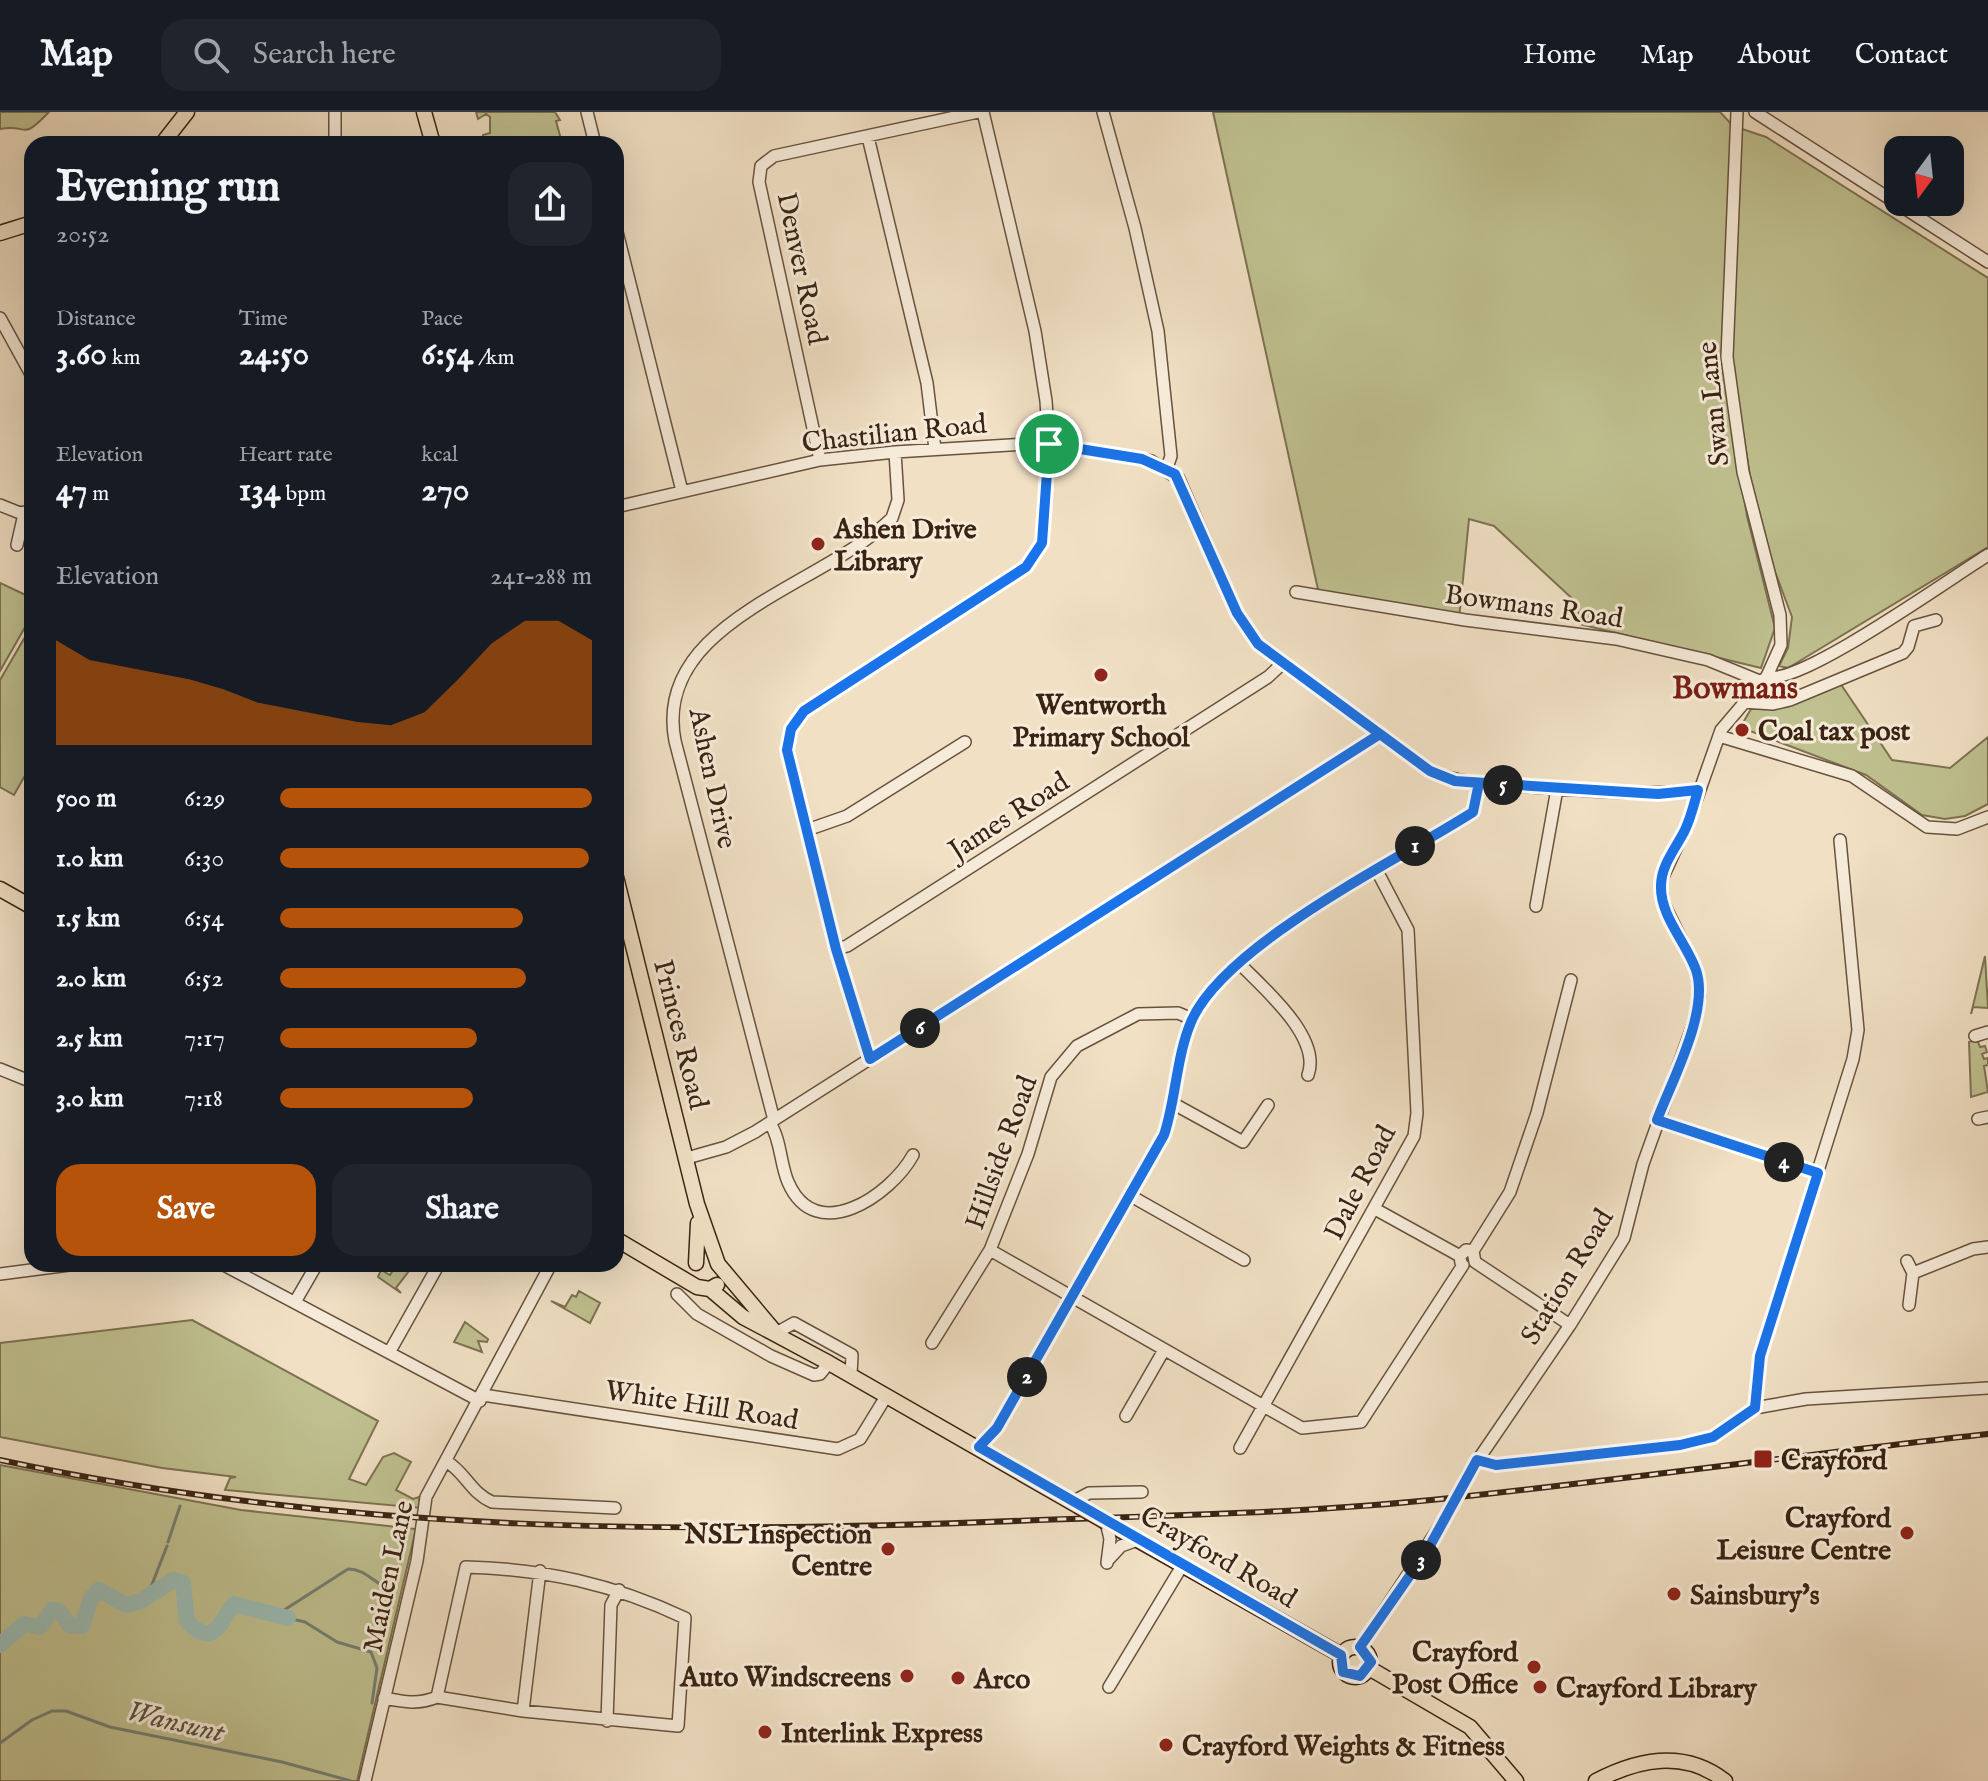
<!DOCTYPE html>
<meta charset="utf-8">
<style>
:root{--surface:#171b24;--page:#20242c;--text:#f1f3f6;--muted:#9ea1a6;--line:#363941;--accent:#b45309}
body{margin:0;font-family:"IM FELL English",serif;background:var(--page);color:var(--text);height:100vh;display:flex;flex-direction:column;font-size:30px;white-space:nowrap}
*{box-sizing:border-box;margin:0}
p{font-size:26px;color:var(--muted)}
.icon{flex:none;width:44px;height:44px;fill:none;stroke:currentColor;stroke-width:2;stroke-linecap:round;stroke-linejoin:round}
.map{position:relative;flex:1;overflow:hidden}
.panel{position:absolute;left:24px;top:24px;width:600px;height:1136px;display:flex;flex-direction:column;background:var(--surface);border-radius:24px;box-shadow:0 8px 32px #0002}
.panel>*{flex:none}
.needle{width:52px;rotate:195deg}
.controls{position:absolute;left:1884px;top:24px;display:grid;gap:16px}
.controls a{display:grid;place-items:center;width:80px;height:80px;border-radius:16px;background:var(--surface);box-shadow:0 8px 32px #0002;font-size:40px}
.pin{position:absolute;display:grid;place-items:center;width:68px;height:68px;color:#fff;margin:-34px;border:4px solid #fff;border-radius:50%;box-shadow:0 2px 8px #0007}
.km{position:absolute;width:40px;height:40px;margin:-20px;border-radius:50%;background:#222;color:#fff;font-size:22px;line-height:40px;text-align:center}
.round{display:grid;place-items:center;flex:none;width:84px;height:84px;border-radius:24px;background:var(--page)}
.headline{display:flex;align-items:center;justify-content:space-between;height:136px;padding:0 32px}
h1{font-size:44px;font-weight:700;line-height:60px}
.stats{display:grid;grid-template-columns:repeat(3,1fr);gap:12px;height:136px;padding:8px 32px}
.stats div{display:grid;align-content:center}
.stats b{font-size:34px;font-weight:700}
.stats small{font-size:22px;font-weight:400}
.stats p{font-size:22px}
.chart{height:224px;padding:16px 32px}
.chart p{display:flex;justify-content:space-between}
.chart svg{width:100%;height:144px;margin-top:8px;fill:var(--accent);opacity:.7}
.primary-button{display:flex;gap:16px;margin-top:auto;padding:16px 32px}
.primary-button a{flex:1;height:92px;border-radius:24px;background:var(--accent);color:#fff;font-size:32px;font-weight:700;line-height:92px;text-align:center}
.primary-button a+a{background:var(--page);color:var(--text)}
ul{padding:0 32px;list-style:none;font-size:26px}
li{display:grid;grid-template-columns:128px 96px 1fr;align-items:center;height:60px}
li i{height:20px;border-radius:10px;background:var(--accent)}
header{display:flex;align-items:center;gap:48px;box-sizing:border-box;height:112px;padding:0 40px;background:var(--surface);border-bottom:2px solid var(--line)}
header strong{font-size:38px}
nav{display:flex;gap:44px;margin-inline-start:auto;font-size:28px}
.search{width:560px;height:72px;background:var(--page);display:flex;align-items:center;gap:20px;box-sizing:border-box;padding:0 28px;border-radius:24px;color:var(--muted);font-size:30px}
.map>svg:first-child{display:block}
.green{fill:#c0c190;stroke:#7d7252;stroke-width:2}
.lines{fill:none;stroke-linecap:round;stroke-linejoin:round}
.stream{stroke:#747f75;stroke-width:3}
.river{stroke:#9bbdb6;stroke-width:16}
.minor-casing{stroke:#68523f;stroke-width:14}
.major-casing{stroke:#3a2313;stroke-width:17}
.minor{stroke:#f6ebd9;stroke-width:11}
.major{stroke:#f1e0c4;stroke-width:14}
.rail-casing{stroke:#3a2313;stroke-width:6}
.rail{stroke:#f6ebd9;stroke-width:3;stroke-dasharray:9;stroke-linecap:butt}
.minor-bridge-casing{stroke:#68523f;stroke-width:14;stroke-linecap:butt}
.major-bridge-casing{stroke:#3a2313;stroke-width:17;stroke-linecap:butt}
.minor-bridge{stroke:#f6ebd9;stroke-width:11}
.major-bridge{stroke:#f1e0c4;stroke-width:14}
.route-casing{stroke:#fff;stroke-width:16}
.route{stroke:#1a73e8;stroke-width:10}
.poi-dot{fill:#8f2418;stroke:#f6ebd9;stroke-width:3}
.labels{text-anchor:middle;stroke-width:6;stroke-linejoin:round;paint-order:stroke}
.street-label{font-size:28px;fill:#3a2313;stroke:#f6ebd9}
.poi-label{font-size:28px;font-weight:bold;fill:#3a2313;stroke:#f6ebd9;text-anchor:start}
.water-label{font-size:30px;font-style:italic;fill:#575144;stroke:#f6ebd9}
.quarter-label{font-size:32px;font-weight:bold;fill:#7a1f14;stroke:#f6ebd9}
</style>
<header>
<strong>Map</strong>
<div class="search"><svg class="icon" aria-label="search" viewBox="0 0 24 24"><circle cx="10" cy="10" r="6"/><path d="M15 15l6 6"/></svg>Search here</div>
<nav><a>Home</a><a>Map</a><a>About</a><a>Contact</a></nav>
</header>
<div class="map">
<svg width="1988" height="1669" viewBox="0 0 1988 1669">
<rect width="100%" height="100%" fill="#f1e0c4"/>
<filter id="stains"><feTurbulence type="fractalNoise" baseFrequency=".0025" numOctaves="4"/><feColorMatrix values="0 0 0 0 .2 0 0 0 0 .09 0 0 0 0 .02 0 0 0 .5 -.17"/></filter>
<radialGradient id="worn" r=".72"><stop offset=".6" stop-color="#630" stop-opacity="0"/><stop offset="1" stop-color="#630" stop-opacity=".3"/></radialGradient>
<!-- green -->
<path class="green" d="M0,0H49C19,31 30,11 0,17Z
M476,0H555L560,8L556,9L562,31L482,32L483,23L490,21V5L486,2L478,7Z
M1213,0H1720L1733,14L1766,25L1988,166V435L1788,556L1779,554L1788,536L1792,505L1774,457L1750,364L1732,250L1722,248L1747,404L1775,516L1761,556L1579,512L1577,491L1494,414L1469,407L1459,507L1319,482Z
M0,471L32,486V503L0,559Z
M32,513V651L14,683L0,675V568Z
M1840,571L1892,648L1950,656L1988,625V692L1965,704L1945,707L1922,703L1866,663L1750,619L1744,609L1751,597L1787,595Z
M1985,844L1988,896L1973,895L1971,902Z
M1977,927L1980,935L1985,934L1987,940L1982,942L1984,947L1988,946V953L1984,954L1988,980L1971,985L1969,930Z
M388,1152H406L404,1156L409,1159L396,1176L401,1181L378,1165L381,1158L390,1163L393,1158Z
M579,1179L600,1191L590,1211L551,1189L565,1195L572,1183L576,1185Z
M192,1208L378,1309L349,1367L366,1373L383,1345L394,1341L411,1350L396,1378L413,1387L419,1385L421,1396L225,1378L230,1366L236,1365L162,1356L0,1325V1231Z
M465,1210L488,1227L487,1230L478,1229L482,1240L454,1230Z
M0,1353L241,1398L416,1417L357,1669H0Z"/>
<g class="lines">
<!-- stream -->
<path class="stream" d="M168,1430L180,1394
M147,1485L167,1434
M278,1502L348,1457C369,1457 374,1475 395,1477
M288,1506L305,1510L337,1530L371,1540L377,1556L372,1591
M0,1631L32,1608L52,1599H66L110,1615L282,1650L351,1669"/>
<!-- river -->
<path class="river" d="M0,1533L24,1512L40,1515L52,1498L59,1499L70,1514H82L91,1486L99,1478L126,1493L141,1489L173,1468L183,1471L187,1509C216,1540 222,1504 234,1492L288,1506"/>
<defs>
<path id="minor" d="M335,0V32
M587,0L595,32
M1103,0L1135,116L1158,219L1171,344L1167,356
M1755,0L1988,150
M868,25L927,271L935,337
M616,116L682,379
M0,206L32,264
M820,348L759,70L761,54L774,44L978,0
M0,393L20,401L32,399
M616,395L820,348L895,340L1042,331L1151,349L1179,367L1237,501L1258,532L1430,659C1463,673 1497,672 1532,675C1588,679 1643,684 1698,678
M17,433L24,402
M1296,480L1465,508L1616,527L1708,548L1762,570
M1914,514L1936,508
M1767,564C1796,577 1955,463 1988,443
M1743,590L1773,592L1790,588L1903,541L1908,535L1914,514
M1719,624L1852,664L1927,715L1957,717L1988,705
M807,718L847,704L965,630
M1536,794L1557,677
M836,837L847,834L1268,565L1283,551
M1239,851C1263,876 1322,925 1308,963
M1975,924L1988,920
M870,947L836,837L787,638L791,617L804,599L1026,455L1042,431L1049,332L1046,289L1035,219L983,0
M0,957L32,970
M1174,992L1243,1030L1268,993
M1978,1007L1988,1005
M774,1008L675,629C652,509 824,474 892,406L898,388L895,340
M1657,1008L1818,1061
M770,1011C781,1028 780,1051 788,1070C816,1135 891,1083 913,1043
M687,1046L726,1035L755,1020L1380,622
M1131,1084L1244,1148
M1375,1097L1460,1144L1461,1151
M990,1138L1302,1316L1361,1310L1463,1153
M1473,1139L1510,1080L1537,1001L1571,868
M1460,1144L1466,1138L1473,1139L1475,1150L1570,1213
M1907,1149L1913,1161
M222,1152L480,1289
M0,1162L77,1152
M677,1182L697,1202L771,1244L814,1263L820,1262L829,1251
M295,1190L317,1152
M1909,1193L1913,1161L1973,1137L1988,1135
M776,1221L794,1211L852,1243L851,1263
M932,1231L990,1138L1028,1042L1051,965L1077,934L1138,902L1178,901L1192,907
M390,1239L439,1152
M483,1283L838,1337L860,1327L887,1283
M1755,1296L1760,1244L1853,947L1858,918L1840,728
M1126,1304L1164,1238
M979,1335L997,1316L1164,1023C1176,987 1176,946 1191,910C1224,831 1400,748 1473,700L1479,671
M1240,1336L1414,1024L1417,1001L1408,818L1376,757
M1477,1348L1496,1353L1680,1333L1713,1325L1755,1296L1806,1287L1988,1276
M446,1349C466,1361 471,1381 492,1390L615,1396
M1469,1361L1570,1213L1624,1126L1643,1052L1694,910L1700,883L1696,857L1663,790L1661,769L1690,706L1721,618L1767,564L1781,533L1780,503L1743,360L1727,245L1737,0
M1072,1390L1089,1381L1142,1380
M1106,1410L1110,1427L1107,1451
M1109,1447L1121,1434L1138,1428
M1360,1535L1446,1405
M1109,1575L1182,1454
M384,1586C404,1590 418,1593 437,1585L523,1599L678,1614L685,1506C613,1472 545,1457 466,1455L437,1585
M523,1599L540,1459
M607,1609L611,1493L619,1478
M365,1669L417,1449L426,1385L551,1152"/>
<path id="major" d="M424,0L433,32
M162,32L187,0
M0,121L32,111
M616,765L697,1092L718,1152L776,1221
M0,777L32,795
M616,1127L697,1175L710,1177L717,1173
M696,1151L698,1111
M710,1177L743,1205L829,1251L1078,1394
M1106,1410L1341,1543
M1340 1550a15 15 0 1 1 30 0a15 15 0 1 1-30 0Z
M1369,1556L1470,1615L1516,1669
M1596,1669C1638,1647 1684,1637 1725,1669"/>
</defs>
<!-- minor casing -->
<use href="#minor" class="minor-casing"/>
<!-- major casing -->
<use href="#major" class="major-casing"/>
<!-- minor -->
<use href="#minor" class="minor"/>
<!-- major -->
<use href="#major" class="major"/>
<defs>
<path id="rail" d="M0,1348C345,1422 688,1423 1039,1408C1176,1403 1313,1401 1450,1386C1629,1367 1808,1342 1988,1322"/>
</defs>
<!-- rail casing -->
<use href="#rail" class="rail-casing"/>
<!-- rail -->
<use href="#rail" class="rail"/>
<defs>
<path id="minor-bridge" d="M1446,1405L1469,1361"/>
<path id="major-bridge" d="M1078,1394L1106,1410"/>
</defs>
<!-- minor-bridge casing -->
<use href="#minor-bridge" class="minor-bridge-casing"/>
<!-- major-bridge casing -->
<use href="#major-bridge" class="major-bridge-casing"/>
<!-- minor-bridge -->
<use href="#minor-bridge" class="minor-bridge"/>
<!-- major-bridge -->
<use href="#major-bridge" class="major-bridge"/>
</g>
<g class="lines">
<defs>
<path id="route" d="M1049,332L1142,347L1175,362L1237,501L1258,532L1430,659L1455,669L1479,671L1473,700C1400,747 1224,832 1191,910C1176,946 1176,987 1164,1023L997,1316L979,1335L1341,1543L1343,1560L1360,1564L1371,1550L1360,1535L1427,1439L1477,1348L1496,1353L1680,1333L1713,1325L1755,1296L1760,1244L1818,1061L1657,1008C1672,968 1710,899 1696,858C1686,830 1660,804 1661,774C1661,753 1676,736 1685,718C1691,705 1694,692 1698,678L1658,682L1455,669L1430,659L1380,622L870,947L836,837L787,638L791,617L804,599L1026,455L1042,431L1049,332"/>
</defs>
<!-- route casing -->
<use href="#route" class="route-casing"/>
<!-- route -->
<use href="#route" class="route"/>
</g>
<!-- markers -->
<g class="poi-dot">
<circle cx="818" cy="432" r="8"/>
<circle cx="1101" cy="563" r="8"/>
<circle cx="1742" cy="618" r="8"/>
<rect x="1753" y="1337" width="20" height="20" rx="4"/>
<circle cx="1907" cy="1421" r="8"/>
<circle cx="888" cy="1437" r="8"/>
<circle cx="1674" cy="1482" r="8"/>
<circle cx="1534" cy="1555" r="8"/>
<circle cx="907" cy="1564" r="8"/>
<circle cx="958" cy="1566" r="8"/>
<circle cx="1540" cy="1575" r="8"/>
<circle cx="765" cy="1620" r="8"/>
<circle cx="1166" cy="1633" r="8"/>
</g>
<g class="labels">
<!-- street labels -->
<g class="street-label">
<text transform="translate(803 156) rotate(78)" y="10">Denver Road</text>
<text transform="translate(1712 292) rotate(-96)" y="10">Swan Lane</text>
<text transform="translate(894 320) rotate(-6)" y="10">Chastilian Road</text>
<text transform="translate(1534 493) rotate(8)" y="10">Bowmans Road</text>
<text transform="translate(714 666) rotate(78)" y="10">Ashen Drive</text>
<text transform="translate(1008 703) rotate(-33)" y="10">James Road</text>
<text transform="translate(682 922) rotate(76)" y="10">Princes Road</text>
<text transform="translate(1000 1040) rotate(-70)" y="10">Hillside Road</text>
<text transform="translate(1359 1070) rotate(-63)" y="10">Dale Road</text>
<text transform="translate(1566 1164) rotate(-59)" y="10">Station Road</text>
<text transform="translate(702 1292) rotate(9)" y="10">White Hill Road</text>
<text transform="translate(1219 1444) rotate(30)" y="10">Crayford Road</text>
<text transform="translate(387 1464) rotate(-78)" y="10">Maiden Lane</text>
</g>
<!-- poi labels -->
<g class="poi-label">
<text x="834" y="426">Ashen Drive<tspan x="834" dy="32">Library</tspan></text>
<text x="1101" y="602" text-anchor="middle">Wentworth<tspan x="1101" dy="32">Primary School</tspan></text>
<text x="1758" y="628">Coal tax post</text>
<text x="1781" y="1357">Crayford</text>
<text x="1891" y="1415" text-anchor="end">Crayford<tspan x="1891" dy="32">Leisure Centre</tspan></text>
<text x="872" y="1431" text-anchor="end">NSL Inspection<tspan x="872" dy="32">Centre</tspan></text>
<text x="1690" y="1492">Sainsbury's</text>
<text x="1518" y="1549" text-anchor="end">Crayford<tspan x="1518" dy="32">Post Office</tspan></text>
<text x="891" y="1574" text-anchor="end">Auto Windscreens</text>
<text x="974" y="1576">Arco</text>
<text x="1556" y="1585">Crayford Library</text>
<text x="781" y="1630">Interlink Express</text>
<text x="1182" y="1643">Crayford Weights &amp; Fitness</text>
</g>
<!-- water labels -->
<g class="water-label">
<text transform="translate(176 1609) rotate(13)" y="10">Wansunt</text>
</g>
<!-- quarter labels -->
<g class="quarter-label">
<text x="1735" y="586">Bowmans</text>
</g>
</g>
<rect width="100%" height="100%" filter="url(#stains)"/>
<rect width="100%" height="100%" fill="url(#worn)"/>
</svg>
<div class="controls">
<a><svg class="needle" viewBox="-14 -14 28 28"><path d="M0-13l5 13h-10z" fill="#e53935"/><path d="M0 13l5-13h-10z" fill="#9ea1a6"/></svg></a>
</div>
<div class="pin" style="left:1049px;top:332px;background:#1e9e55"><svg class="icon" aria-label="arrive" viewBox="0 0 24 24"><path d="M6 21V4h12l-3 4 3 4H6"/></svg></div>
<b class="km" style="left:1415px;top:734px">1</b>
<b class="km" style="left:1027px;top:1265px">2</b>
<b class="km" style="left:1421px;top:1448px">3</b>
<b class="km" style="left:1784px;top:1050px">4</b>
<b class="km" style="left:1503px;top:673px">5</b>
<b class="km" style="left:920px;top:916px">6</b>
<section class="panel">
<div class="headline"><div><h1>Evening run</h1><p>20:52</p></div><a class="round"><svg class="icon" aria-label="share" viewBox="0 0 24 24"><path d="M12 15V3M7 8l5-5 5 5M5 13v7h14v-7"/></svg></a></div>
<div class="stats">
<div><p>Distance</p><b>3.60<small> km</small></b></div>
<div><p>Time</p><b>24:50</b></div>
<div><p>Pace</p><b>6:54<small> /km</small></b></div>
</div>
<div class="stats">
<div><p>Elevation</p><b>47<small> m</small></b></div>
<div><p>Heart rate</p><b>134<small> bpm</small></b></div>
<div><p>kcal</p><b>270</b></div>
</div>
<div class="chart"><p><span>Elevation</span>241–288 m</p>
<svg viewBox="0 0 160 44" preserveAspectRatio="none"><path d="M0 44V12L10 18L20 20L30 22L40 24L50 27L60 31L70 33L80 35L90 37L100 38L110 34L120 24L130 13L140 6L150 6L160 12V44z"/></svg>
</div>
<ul>
<li><b>500 m</b>6:29<i style="width:100%"></i></li>
<li><b>1.0 km</b>6:30<i style="width:99%"></i></li>
<li><b>1.5 km</b>6:54<i style="width:78%"></i></li>
<li><b>2.0 km</b>6:52<i style="width:79%"></i></li>
<li><b>2.5 km</b>7:17<i style="width:63%"></i></li>
<li><b>3.0 km</b>7:18<i style="width:62%"></i></li>
</ul>
<div class="primary-button"><a>Save</a><a>Share</a></div>
</section>
</div>
